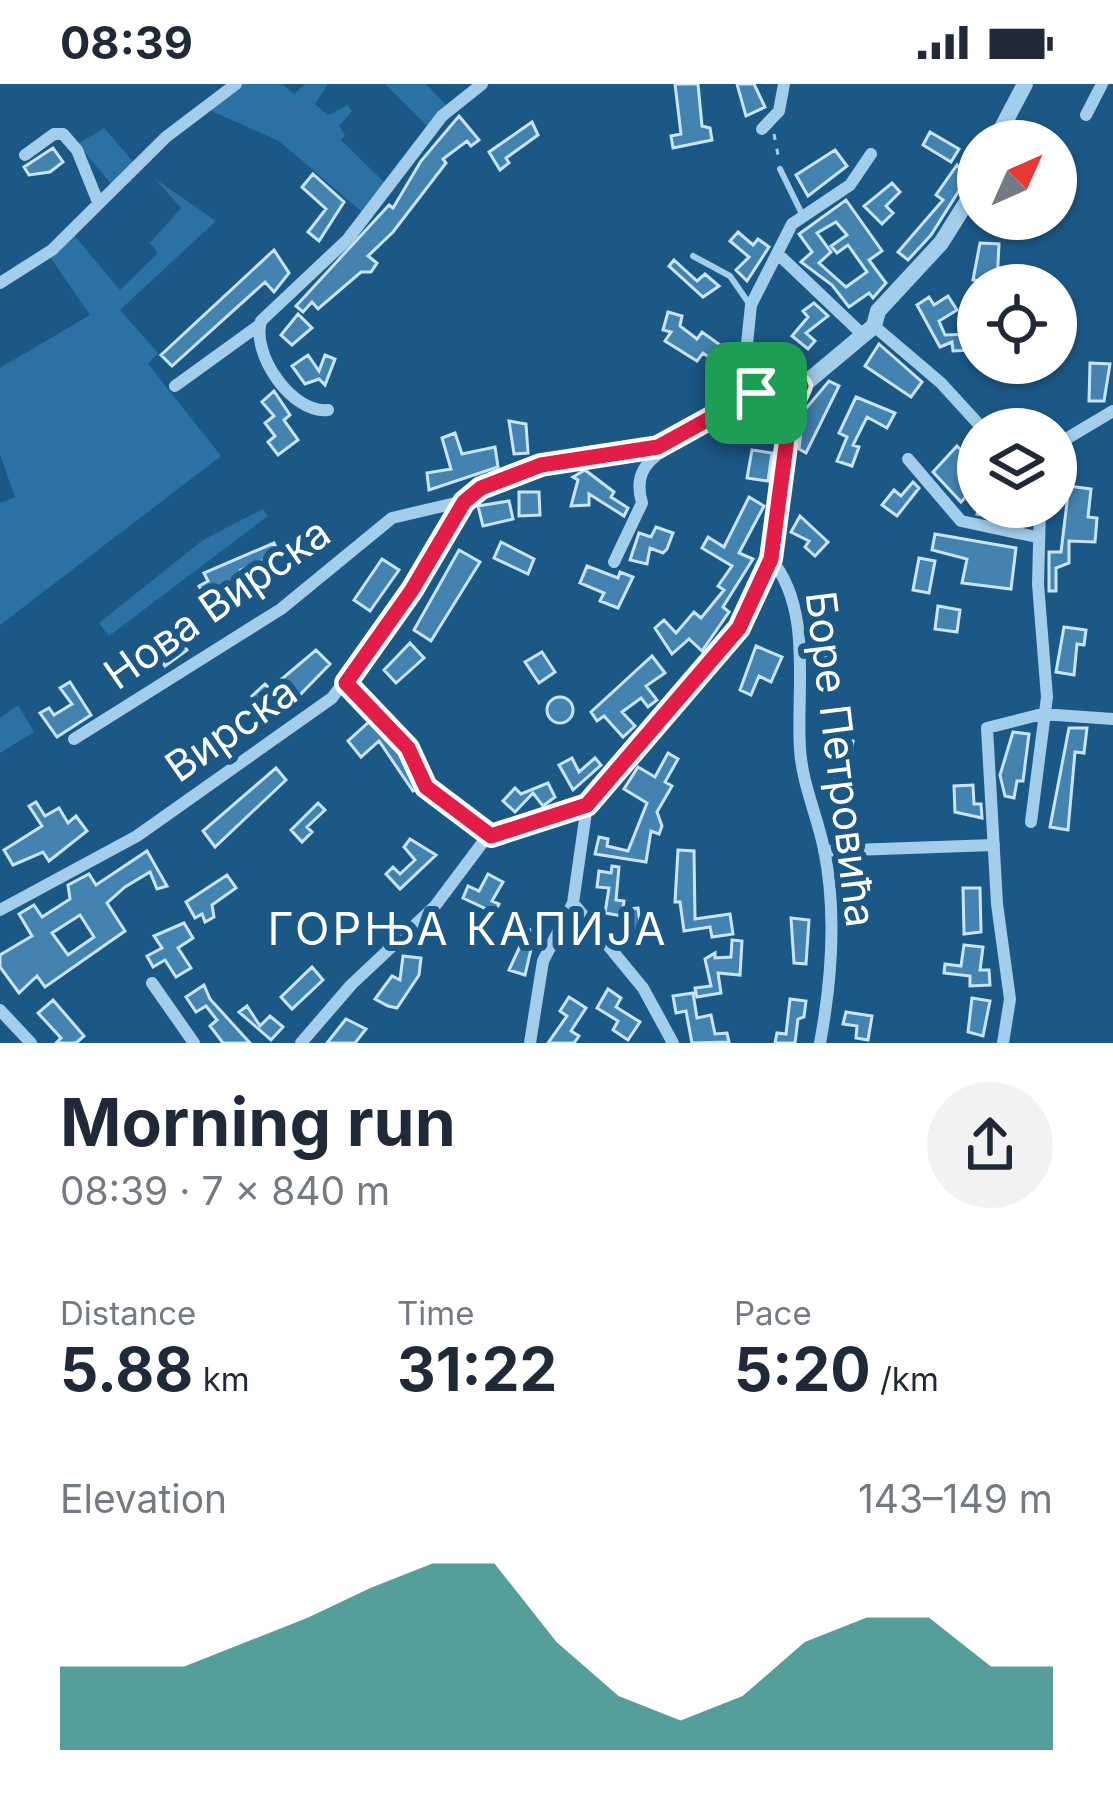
<!DOCTYPE html>
<meta charset="utf-8">
<style>
:root{--surface:#fff;--page:#f2f2f3;--text:#1f2937;--muted:#747a83;--accent:#0f766e}
body{margin:0;font-family:Inter,sans-serif;background:var(--page);color:var(--text);height:100vh;display:flex;flex-direction:column;font-size:45px;white-space:nowrap}
*{box-sizing:border-box;margin:0}
p{font-size:39px;color:var(--muted)}
.icon{flex:none;width:66px;height:66px;fill:none;stroke:currentColor;stroke-width:2;stroke-linecap:round;stroke-linejoin:round}
.map{position:relative;height:959px;overflow:hidden}
.panel{display:flex;flex-direction:column;background:var(--surface);flex:1}
.panel>*{flex:none}
.needle{width:78px;rotate:45deg}
.fabs{position:absolute;left:957px;top:36px;display:grid;gap:24px}
.fabs a{display:grid;place-items:center;width:120px;height:120px;border-radius:50%;background:var(--surface);box-shadow:0 3px 9px #0004;font-size:60px}
.pin{position:absolute;display:grid;place-items:center;width:102px;height:102px;color:#fff;margin:-51px;border-radius:24px;box-shadow:0 6px 18px #0006}
.round{display:grid;place-items:center;flex:none;width:126px;height:126px;border-radius:63px;background:var(--page)}
.head{display:flex;align-items:center;justify-content:space-between;height:204px;padding:0 60px}
h1{font-size:66px;font-weight:700;line-height:90px}
.metrics{display:grid;grid-template-columns:repeat(3,1fr);gap:18px;height:204px;padding:12px 60px}
.metrics div{display:grid;align-content:center}
.metrics b{font-size:60px;font-weight:700}
.metrics small{font-size:33px;font-weight:400}
.metrics p{font-size:33px}
.chart{height:336px;padding:24px 60px}
.chart p{display:flex;justify-content:space-between}
.chart svg{width:100%;height:216px;margin-top:12px;fill:var(--accent);opacity:.7}
.status{display:flex;justify-content:space-between;align-items:center;height:84px;padding:0 60px;background:var(--surface);direction:ltr}
.status svg{height:33px;fill:currentColor}
.map>svg:first-child{display:block}
.green{fill:#2c71a3}
.building{fill:#4482af;stroke:#c8e4f8;stroke-width:3;fill-rule:evenodd}
.lines{fill:none;stroke-linecap:round;stroke-linejoin:round}
.path{stroke:#a3ceeb;stroke-width:3;stroke-dasharray:6 9;stroke-linecap:butt}
.service{stroke:#a3ceeb;stroke-width:6}
.minor{stroke:#a3ceeb;stroke-width:12}
.tertiary{stroke:#a3ceeb;stroke-width:16}
.route-casing{stroke:#fff;stroke-width:24}
.route{stroke:#e11d48;stroke-width:15}
.labels{text-anchor:middle;stroke-width:12;stroke-linejoin:round;paint-order:stroke}
.street-label{font-size:42px;fill:#fff;stroke:#1c5886}
.neighbourhood-label{font-size:45px;letter-spacing:3px;fill:#fff;stroke:#1c5886}
</style>
<div class="status"><b>08:39</b><svg viewBox="0 0 49 12"><path d="M0 12V9h3v3zM5 12V6h3v6zM10 12V3h3v9zM15 12V0h3v12zM26 1h20v11H26zM47 4h2v5h-2z"/></svg></div>
<div class="map">
<svg width="1113" height="959" viewBox="0 0 1113 959">
<rect width="100%" height="100%" fill="#1c5886"/>
<!-- green -->
<path class="green" d="M231,0H282L294,10L305,0H328L315,20L328,31L348,21L352,27L339,42L345,51L341,56L386,100L362,128L279,57L200,22Z
M385,0H426L447,22L429,44Z
M104,44L134,79L112,101L78,60Z
M155,95L216,137L120,226L158,269L148,280L221,372L0,541V419L15,413L0,371V284L90,231L50,173L73,150L120,206L158,169L150,159L181,124Z
M263,425L268,432L109,552L99,539L203,456Z
M18,621L34,648L0,669V634Z"/>
<!-- building -->
<path class="building" d="M675,0H698L702,42L710,44L712,56L673,64L671,52L681,50Z
M737,0H754L765,23L746,32Z
M459,32L479,56L471,62L467,57L443,75L446,79L393,148L368,172L377,179L371,188H361L318,225L312,218L303,228L296,222L389,121L393,124L421,77Z
M532,38L538,51L506,74L509,79L500,86L489,68Z
M930,48L959,65L951,78L923,61Z
M53,64L63,78L50,88L29,91L24,83Z
M835,66L847,82L808,112L796,91Z
M957,81L967,94L931,151L908,176L898,168L943,116L936,111Z
M313,90L344,118L319,157L308,148L326,125L302,103Z
M892,99L900,108L886,122L893,129L882,140L864,122Z
M846,116L882,167L869,176L886,199L873,214L869,209L849,223L832,201L801,178L812,168L799,150ZM836,138L847,151L831,162L837,169L848,161L867,188L846,203L819,179L831,168L817,149Z
M738,148L753,161L758,155L769,163L747,197L736,186L749,173L730,157Z
M980,159L999,160L997,199L973,196Z
M274,166L289,189L274,208L265,198L172,282L161,271Z
M674,176L697,197L705,190L719,202L703,213L669,182Z
M948,212L957,226L939,237L945,251L970,250L971,266L953,267L952,258L940,263L917,221L929,213L934,221Z
M814,219L828,232L806,249L815,257L808,265L792,252L808,233L803,227Z
M668,228L682,232L680,242L697,255L702,248L737,273L727,286L703,269L697,277L665,257L671,248L663,246Z
M298,230L312,244L292,261L281,251Z
M879,260L922,298L911,313L865,282Z
M308,271L319,287L325,271L335,275L325,301L319,295L305,300L292,282Z
M1090,279L1110,280L1104,317H1089Z
M829,297L839,302L806,369L799,365L803,328Z
M274,307L290,331L284,336L298,356L278,371L268,358L275,352L265,339L274,332L262,318Z
M856,313L895,329L887,344L867,333L853,361L859,363L852,382L837,377L847,353L839,349Z
M509,337L526,340L528,369L514,370Z
M455,349L462,370L495,363L498,383L429,406L427,389L451,385L442,354Z
M957,362L968,373L960,382L977,401L961,418L933,388Z
M752,366L772,369L768,397L747,394Z
M585,386L614,408L611,413L628,424L624,432L589,410V421L571,422L578,396L573,393Z
M913,398L919,404L897,432L882,421L894,406L901,412Z
M1069,402L1091,405L1088,433L1097,434L1095,458L1069,457V479L1056,484V507H1049V468H1061Z
M519,408H539L540,431L519,432Z
M749,413L764,422L739,469L753,475L723,523L729,528L702,567L689,555L672,570L655,544L664,536L676,549L694,528L701,534L724,506L718,502L732,482L702,464L708,453L724,463Z
M509,417L513,435L483,442L478,422Z
M979,423H1022L1017,438L977,430Z
M800,432L828,458L815,472L805,463L809,457L791,448Z
M656,443L673,449L667,465L663,469L650,464L647,480L630,476L639,449L651,453Z
M935,450L1016,464L1011,505L962,499L967,475L932,466Z
M501,458L534,475L528,490L494,474Z
M274,459L279,470L241,486L247,495L203,510L199,502L208,497L204,489Z
M459,466L480,478L431,557L414,546Z
M919,474L935,477L929,509L913,506Z
M382,475L399,486L370,527L354,516Z
M587,482L618,494L620,488L633,493L618,524L600,517L604,509L580,499Z
M938,522L960,526L957,548L935,545Z
M1064,543L1086,546L1084,561L1077,560L1074,591L1056,588Z
M177,547L187,566L165,582L154,564Z
M813,550L830,554L824,582L810,579Z
M410,559L424,574L396,599L384,586Z
M756,562L782,573L771,598L759,592L751,611L740,606Z
M316,566L330,580L292,619L286,613L268,630L252,612L265,600L270,605Z
M542,568L555,588L539,599L525,578Z
M652,572L665,589L646,602L657,616L648,623L641,614L622,628L635,642L623,653L604,632L597,637L591,628Z
M70,598L91,631L57,653L40,629L49,624L54,631L72,620L60,604Z
M547 626a13 13 0 1 1 26 0a13 13 0 1 1-26 0Z
M371,636L402,669L418,704L413,707L379,657L361,673L348,657Z
M1069,644H1087L1084,669L1075,668L1068,746L1050,743Z
M1013,648L1029,650L1023,697H1017L1014,714L1005,712L1000,691Z
M841,656L853,657L846,708L833,707Z
M668,669L678,675L665,698L672,702L657,728L662,742L659,750L651,747L646,778L595,770L599,753L608,755L607,762L628,767L647,719L624,705L638,683L655,693Z
M572,674L579,688L595,674L601,681L573,706L559,681Z
M276,684L286,696L215,763L203,747Z
M548,699L555,713L543,722L533,709L515,728L503,717L515,704L521,710Z
M973,701L974,720H981L982,734L955,728L954,702Z
M36,718L45,732L59,724L68,739L76,732L87,747L49,777L43,768L13,781L4,766L42,742L29,722Z
M318,719L325,726L307,743L312,748L302,758L291,746Z
M410,755L436,771L400,805L386,790L393,783L400,790L415,776L404,763Z
M678,766L694,767L695,835L730,830L733,850L712,853L710,843L684,847L680,818H675Z
M147,767L167,802L157,805L150,788L125,803L107,819L125,847L45,903L37,892L19,909L0,883V871L32,852L19,830L34,821L42,833L70,815L68,801L89,790L96,801ZM80,831L94,853L68,871L52,849Z
M612,782L619,783L616,816L624,817L622,832L605,829L609,804L597,803L599,787L611,789Z
M488,790L503,798L492,817L499,820L495,829L463,814L468,802L479,807Z
M227,791L236,804L212,821L214,833L205,838L202,830L195,834L186,818Z
M963,804H980L981,848L964,850Z
M638,824L640,838L650,836L652,848L632,854L623,826Z
M791,834L809,836L806,880L794,879Z
M184,839L193,854L178,864L191,884L176,893L165,876L153,883L147,872L162,864L154,852Z
M528,845L535,848L525,891L509,886Z
M732,856L742,857L740,891L718,889L721,909L697,913L695,904L711,902L705,875L715,869V874L731,873Z
M964,861L983,863L980,886H989L990,901L970,902V892L944,889L945,880L961,882Z
M403,872L421,874L419,891L397,924L388,922L375,915L392,892L400,896Z
M312,883L323,896L292,925L281,913Z
M204,901L210,915L250,959H223L210,942L217,936L206,922L196,928L186,913Z
M608,905L621,914L616,923L640,938L628,956L613,946L618,937L597,924Z
M693,909L697,934L711,931L715,950L727,949L729,958L692,959L686,927L676,929L673,912Z
M569,913L586,924L571,947L579,952L574,959H548L567,932L560,927Z
M972,914L990,917L983,952L968,948Z
M790,915L806,917L804,933L798,935L795,959H775L777,949L786,950Z
M53,916L84,952L76,959H56L61,954L38,929Z
M247,922L260,942L270,932L283,943L271,956L239,928Z
M846,928L872,932L868,956L856,954L857,942L843,940Z
M346,935L366,945L355,959H327Z"/>
<g class="lines">
<!-- path -->
<path class="path" d="M774,50L779,76
M432,707L482,745"/>
<!-- service -->
<path class="service" d="M780,85L802,130
M693,172L730,192L748,218
M346,599L408,665L426,703"/>
<!-- minor -->
<path class="minor" d="M1086,31L1102,0
M762,45L779,27L784,0
M25,71L54,50H63L77,66L98,118
M780,172L862,250
M0,199L52,166L166,53L236,0
M874,242L941,299L983,345
M175,302L258,242
M756,309L747,260L751,221L792,140L850,101L871,70
M328,326C292,330 251,270 261,237L348,155L442,32L482,0
M1056,361L1113,327
M908,375L961,437L1037,453
M771,475C813,526 796,605 800,665C802,699 817,731 824,765C837,829 832,895 820,959
M614,478L642,419C635,395 642,380 664,366
M74,655L281,525L392,434L464,417
M1031,738L1047,613L1038,500L1040,423
M824,767L994,761
M573,819L643,904L673,959
M0,826L137,752L332,614L412,506L464,417L481,404L541,381L641,369L756,309L801,303
M152,899L194,959
M0,926L31,959
M301,959L351,901L435,822L483,758L587,721L573,819L543,877L530,959
M1003,959L1010,915L997,820L987,644L1042,630L1113,635"/>
<!-- tertiary -->
<path class="tertiary" d="M995,57L1025,0
M587,721L727,561L757,512L775,459L791,324L801,303L874,242L878,227L941,159L978,100"/>
</g>
<g class="lines">
<defs>
<path id="route" d="M801,302L791,324L771,475L739,544L587,721L491,752L426,703L408,664L346,599L412,506L464,418L481,404L541,381L658,363L756,309Z"/>
</defs>
<!-- route casing -->
<use href="#route" class="route-casing"/>
<!-- route -->
<use href="#route" class="route"/>
</g>
<g class="labels">
<!-- street labels -->
<g class="street-label">
<text transform="translate(217 519) rotate(-35)" y="15">Нова Вирска</text>
<text transform="translate(231 645) rotate(-35)" y="15">Вирска</text>
<text transform="translate(841 675) rotate(83)" y="15">Боре Петровића</text>
</g>
<!-- neighbourhood labels -->
<g class="neighbourhood-label">
<text x="468" y="861">ГОРЊА КАПИЈА</text>
</g>
</g>
</svg>
<div class="fabs">
<a><svg class="needle" viewBox="-14 -14 28 28"><path d="M0-13l5 13h-10z" fill="#e53935"/><path d="M0 13l5-13h-10z" fill="#747a83"/></svg></a>
<a><svg class="icon" aria-label="locate" viewBox="0 0 24 24"><circle cx="12" cy="12" r="6"/><path d="M12 2v4M12 18v4M2 12h4M18 12h4"/></svg></a>
<a><svg class="icon" aria-label="layers" viewBox="0 0 24 24"><path d="M12 4l9 5-9 5-9-5zM3 14l9 5 9-5"/></svg></a>
</div>
<div class="pin" style="left:756px;top:309px;background:#1e9e55"><svg class="icon" aria-label="arrive" viewBox="0 0 24 24"><path d="M6 21V4h12l-3 4 3 4H6"/></svg></div>
</div>
<section class="panel">
<div class="head"><div><h1>Morning run</h1><p>08:39 · 7 × 840 m</p></div><a class="round"><svg class="icon" aria-label="share" viewBox="0 0 24 24"><path d="M12 15V3M7 8l5-5 5 5M5 13v7h14v-7"/></svg></a></div>
<div class="metrics">
<div><p>Distance</p><b>5.88<small> km</small></b></div>
<div><p>Time</p><b>31:22</b></div>
<div><p>Pace</p><b>5:20<small> /km</small></b></div>
</div>
<div class="chart"><p><span>Elevation</span>143–149 m</p>
<svg viewBox="0 0 160 44" preserveAspectRatio="none"><path d="M0 44V27L10 27L20 27L30 22L40 17L50 11L60 6L70 6L80 22L90 33L100 38L110 33L120 22L130 17L140 17L150 27L160 27V44z"/></svg>
</div>
</section>
